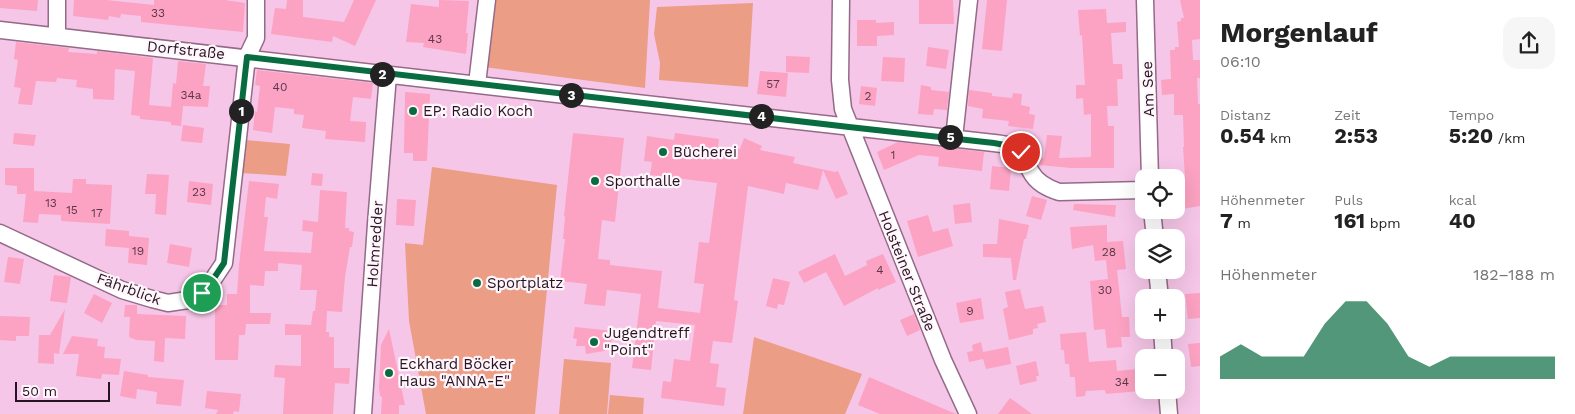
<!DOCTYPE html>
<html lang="de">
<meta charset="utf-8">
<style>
:root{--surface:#fff;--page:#f6f6f6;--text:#222;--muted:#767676;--accent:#096c41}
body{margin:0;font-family:"Work Sans",sans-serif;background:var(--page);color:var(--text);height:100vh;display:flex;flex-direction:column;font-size:19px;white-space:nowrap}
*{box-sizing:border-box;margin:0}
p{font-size:16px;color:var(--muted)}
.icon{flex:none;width:28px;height:28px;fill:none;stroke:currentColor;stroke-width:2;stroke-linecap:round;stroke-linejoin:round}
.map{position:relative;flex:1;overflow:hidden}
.side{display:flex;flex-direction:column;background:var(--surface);width:375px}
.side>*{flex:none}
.tools{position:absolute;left:1135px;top:169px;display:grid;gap:10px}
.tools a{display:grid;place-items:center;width:50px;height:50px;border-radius:10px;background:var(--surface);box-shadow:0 5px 20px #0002;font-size:25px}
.scale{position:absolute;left:15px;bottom:12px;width:95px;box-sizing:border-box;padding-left:5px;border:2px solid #251421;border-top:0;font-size:14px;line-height:18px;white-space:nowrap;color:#251421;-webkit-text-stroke:4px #fff5fb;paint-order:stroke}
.pin{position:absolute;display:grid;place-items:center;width:42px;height:42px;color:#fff;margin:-21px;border:2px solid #fff;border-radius:50%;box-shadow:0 1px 5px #0007}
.km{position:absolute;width:25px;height:25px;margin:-12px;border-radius:50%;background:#222;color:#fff;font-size:14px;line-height:25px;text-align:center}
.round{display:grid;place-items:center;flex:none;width:52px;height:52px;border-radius:15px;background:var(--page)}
.overview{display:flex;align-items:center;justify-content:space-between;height:85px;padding:0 20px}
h1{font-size:28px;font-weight:700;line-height:38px}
.figures{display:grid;grid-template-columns:repeat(3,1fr);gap:8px;height:85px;padding:5px 20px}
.figures div{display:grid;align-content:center}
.figures b{font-size:21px;font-weight:700}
.figures small{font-size:14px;font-weight:400}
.figures p{font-size:14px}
.chart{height:140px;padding:10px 20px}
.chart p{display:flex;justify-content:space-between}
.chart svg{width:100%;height:90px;margin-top:5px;fill:var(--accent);opacity:.7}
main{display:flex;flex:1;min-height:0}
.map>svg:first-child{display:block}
.green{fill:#ec9d85}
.building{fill:#fca2c2}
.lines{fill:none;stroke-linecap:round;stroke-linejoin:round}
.minor-casing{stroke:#946a88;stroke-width:19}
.minor{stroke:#fff;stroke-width:16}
.route-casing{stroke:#fff;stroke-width:10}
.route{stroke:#096c41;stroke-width:6}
.poi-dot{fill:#096c41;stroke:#fff5fb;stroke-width:2}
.labels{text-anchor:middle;stroke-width:4.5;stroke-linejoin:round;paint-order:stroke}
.number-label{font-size:12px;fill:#5b3849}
.street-label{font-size:15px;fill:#251421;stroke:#fff5fb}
.poi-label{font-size:15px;fill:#251421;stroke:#fff5fb;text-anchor:start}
</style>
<main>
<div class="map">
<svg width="1200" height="414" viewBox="0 0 1200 414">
<rect width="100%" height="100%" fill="#f6c6e8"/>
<!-- green -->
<path class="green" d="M494,0H650L645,88L484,67Z
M753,3L748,87L659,80L660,63L654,34L657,7Z
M245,140L290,144L286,176L242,173Z
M432,167L557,185L535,414H426L409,321L405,243L423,245Z
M754,337L862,374L845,414H743Z
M564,359L611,363L607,414H559Z
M610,395L644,398L643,414H608Z"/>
<!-- building -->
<path class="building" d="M0,0H38L37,11L0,8Z
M74,0H106L154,5V0H225L245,3L243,32L141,22V16L121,14L120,18L109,16L108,20L73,16Z
M287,0H303V17L344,22L354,0H376L355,46L333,36L332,42L271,34L275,8L286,9Z
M439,0L469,1L466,33H468L466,54L423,47L424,43L406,42L411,4L439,7Z
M919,0H953L954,24H919Z
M987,0H1007L1002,51L982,49Z
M1180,0H1200V39L1192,40L1193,60H1200V78H1197L1198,104H1200V206L1176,210V177H1185L1183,147H1184L1183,115H1174V94L1162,95L1161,80L1171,79L1170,50H1175V47H1179L1177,22L1181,21V18H1184Z
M1106,9L1107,23L1126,22V32L1111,33L1113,64H1122L1123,79H1117L1118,106H1107L1108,126H1114V168H1071L1039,165V158H1044L1047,135L1062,136L1059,158L1091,157V114L1084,115L1083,98L1076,99V85H1085L1082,35L1080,36L1078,10Z
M857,20H876V23L894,22V35L877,36V46H857Z
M16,42L69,48L68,52L97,54V51L153,58L149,105L171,107L173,83L176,84L178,61L206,64L203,86H210L208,107L183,106L181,126L171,125V122L140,119V116L131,115L135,71L115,69L114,100L93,99V89L76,87L77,80L57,78L56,82L36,81L32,105L18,104L21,88L14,87L18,60L14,59Z
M928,47L949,50L946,69L926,66Z
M786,56L810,57L809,73L786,72Z
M883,57L905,58L904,82L881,81Z
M257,70L373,83L371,99L353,97L350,121L366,122L365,142L325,139L326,131L302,128L304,115L294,114V109L275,107L272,133L253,130L255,111L257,112L260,86L255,85Z
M760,71L788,73L786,97L757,94Z
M921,85L931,87V90L949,92L947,110L934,109L933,115L918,114Z
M861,86L877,88L875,106L859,104Z
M969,90L992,93V96L1012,98L1013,93L1022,94L1021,105L1030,107L1029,114L1035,115L1033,129L1008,126L1009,121L982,118L983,109L968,106Z
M405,92L430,94L427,161H413V153H404Z
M183,125L204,128L202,143L181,141Z
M14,133L36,135L34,146L13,144Z
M573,133L624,138L615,222L602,220L598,259L610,260V265L662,271L658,308L700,313L704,284L694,283L699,242L709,243L717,183L650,175L652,162L644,161L647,136L674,140L675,133L719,139L718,147L740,149L744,138L762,146L760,150L795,157L793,163L835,172L838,171L848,194L836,199L823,170L818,190L786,183L784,194L748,186L734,300L738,301L732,343L713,341L710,363L719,364L716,387L726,388L724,406L661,398L663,381L671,382L674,359L690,361L695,325L656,321L651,370L632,368L641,294L607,290L605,306L584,304L587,284L560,281L565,239H563L565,217L564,216Z
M898,142L984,152L982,171L938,166L939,157L919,155L884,170L877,152Z
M992,166L1011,168L1009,191L990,189Z
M5,168H34V191L72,193L73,179H86V184L112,185L110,224L61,221V215L39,214L38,223L23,222L26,194H17V186L5,185Z
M312,173L323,174L322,186L311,185Z
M147,174L169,175L166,215L155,214L156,194H145Z
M189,181L213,184L211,205L187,202Z
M249,181L279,184L277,199L266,197L264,217H268L264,251L311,253L313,232L302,231L303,220L318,222L320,190L347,192L345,228H349V231L354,232L352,247H350L345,277L342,312L327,311L326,332H329V337H334V368H350L349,384L335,383L333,414H283L285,378L274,377L275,365L301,366V335H285V324L311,325L313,311H315L317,290H300L302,265L278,263V271H265L264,286L250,285V313H271L270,324H246L245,335H239L238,360H215V305H227V294H237L239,265Z
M1032,196L1047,200L1041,220L1026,216Z
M397,199L416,200L414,226L396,225Z
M970,203L972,222L955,224L953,205Z
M1074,204L1116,205L1115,217L1073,210Z
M928,215L933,232L948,228L953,246L918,257L907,221Z
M999,219L1029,225L1026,239H1024L1016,280H1013L1011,258L983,257V244H997Z
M1107,225V242L1123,241L1126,269L1117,270L1122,317H1129L1130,337H1121L1122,347L1107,348L1105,329L1094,330L1090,281L1108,279L1106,260L1095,261L1093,245L1072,249L1070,227Z
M106,229L129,231V236L149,238L147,265L128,263L129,248L105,246Z
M170,244L192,248L189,267L167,263Z
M835,254L845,276L867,265L866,261L883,254L896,282L878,290V288L844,306L826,272L804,283L798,272Z
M8,257L24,259L20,284L4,282Z
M54,275L71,277L67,303L50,301Z
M773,278L790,282L784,305L778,304L777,309L766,306Z
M1020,289L1025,309L1043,306L1046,322L1037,324L1038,328L1033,329V334L1009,340L1003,309L1008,307L1005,292Z
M1200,293V318L1188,319L1185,294Z
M94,294L112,303L102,323L84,313Z
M981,298L984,319L960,323L956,303Z
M125,305H137V314L186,316L185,339L165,338L164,362L154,361L155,341L136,340L129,337L130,317H124Z
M65,309L59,354L54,353V364L38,363L39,335H50Z
M914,314L920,330L907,336L900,320Z
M0,316L30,317L29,336H16V341L0,340Z
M575,327L613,331L610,350L586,354L585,346H576L577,339L573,338Z
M389,329L405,405H399V414H381L382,397L380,396L379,388L381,345Z
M1086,332L1089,362L1116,360L1117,371L1138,369L1140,391L1106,394L1105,390L1086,391L1085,396L1076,397L1075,377H1070L1069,364H1065L1064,350H1061L1060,334Z
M72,336L98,339L97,346L105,347L104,358L121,359L119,375L102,374L101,379L76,376L79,354H63Z
M981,342L983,352L1008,347L1011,364L986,369L983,359L969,362L967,352L973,351L972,345Z
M1200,343V366L1191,367L1188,344Z
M1036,361L1039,376H1036L1037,381L1020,385L1016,366Z
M124,371L148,375V377L184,380L181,406L156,404L157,392L137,389L136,399L120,396Z
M869,377L956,414H880L858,405Z
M207,391L241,394L239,412L234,411L233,414H216L218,410L205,408Z
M1010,398L1032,414H998Z"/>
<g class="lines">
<defs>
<path id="minor" d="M841,0L840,80L843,109L943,360L968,414
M1145,0L1150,178
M0,30L574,96L994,143C1003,144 1012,145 1020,151C1026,157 1027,165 1031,172C1037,183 1047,188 1059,192L1144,190
M57,36V0
M477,84L487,0
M954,138L969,0
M1152,210L1155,238
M0,233L122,290L152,299L168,303L188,300L202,293L212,281L224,263L247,57L256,38V0
M1157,270L1160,298
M1162,330L1164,358
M1167,390L1169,414
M363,414L376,224L388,75"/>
</defs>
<!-- minor casing -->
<use href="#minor" class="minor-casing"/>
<!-- minor -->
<use href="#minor" class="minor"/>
</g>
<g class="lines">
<defs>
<path id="route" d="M202,293L212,281L224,263L247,57L849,127L994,143L1010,146L1021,152"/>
</defs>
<!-- route casing -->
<use href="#route" class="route-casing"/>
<!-- route -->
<use href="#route" class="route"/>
</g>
<!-- markers -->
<g class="poi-dot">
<circle cx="413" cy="111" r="5"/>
<circle cx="663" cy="152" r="5"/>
<circle cx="595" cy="181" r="5"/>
<circle cx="477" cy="283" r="5"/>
<circle cx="594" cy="342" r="5"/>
<circle cx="389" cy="373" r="5"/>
</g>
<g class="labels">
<!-- number labels -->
<g class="number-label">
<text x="158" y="17">33</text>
<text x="435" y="43">43</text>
<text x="773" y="88">57</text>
<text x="280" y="91">40</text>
<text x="191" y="99">34a</text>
<text x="868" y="100">2</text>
<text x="893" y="159">1</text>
<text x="199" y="196">23</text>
<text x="51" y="207">13</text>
<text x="72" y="214">15</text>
<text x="97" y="217">17</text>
<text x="138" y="255">19</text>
<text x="1109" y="256">28</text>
<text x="880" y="274">4</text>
<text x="1105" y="294">30</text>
<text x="970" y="315">9</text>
<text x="1122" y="386">34</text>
</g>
<!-- street labels -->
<g class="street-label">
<text transform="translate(186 50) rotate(6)" y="5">Dorfstraße</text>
<text transform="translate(1148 89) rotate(-92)" y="5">Am See</text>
<text transform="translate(375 244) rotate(-86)" y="5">Holmredder</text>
<text transform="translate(907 271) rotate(68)" y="5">Holsteiner Straße</text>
<text transform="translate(129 289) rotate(20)" y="5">Fährblick</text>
</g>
<!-- poi labels -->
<g class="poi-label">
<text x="423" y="116">EP: Radio Koch</text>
<text x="673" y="157">Bücherei</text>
<text x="605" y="186">Sporthalle</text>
<text x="487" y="288">Sportplatz</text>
<text x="604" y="338">Jugendtreff<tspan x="604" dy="17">"Point"</tspan></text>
<text x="399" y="369">Eckhard Böcker<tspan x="399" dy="17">Haus "ANNA-E"</tspan></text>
</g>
</g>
</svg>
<div class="tools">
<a><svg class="icon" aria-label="locate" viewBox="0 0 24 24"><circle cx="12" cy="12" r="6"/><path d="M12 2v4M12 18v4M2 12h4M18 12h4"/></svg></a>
<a><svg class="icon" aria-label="layers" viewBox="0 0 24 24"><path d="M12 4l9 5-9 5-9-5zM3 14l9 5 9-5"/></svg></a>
<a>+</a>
<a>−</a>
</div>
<div class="scale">50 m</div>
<div class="pin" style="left:202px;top:293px;background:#1e9e55"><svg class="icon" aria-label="arrive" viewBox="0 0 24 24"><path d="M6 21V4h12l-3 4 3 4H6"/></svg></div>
<div class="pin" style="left:1021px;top:152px;background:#d93025"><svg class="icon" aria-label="check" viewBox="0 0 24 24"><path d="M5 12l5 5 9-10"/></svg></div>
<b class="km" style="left:241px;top:111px">1</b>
<b class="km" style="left:382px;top:74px">2</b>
<b class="km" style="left:571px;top:95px">3</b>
<b class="km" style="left:761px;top:116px">4</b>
<b class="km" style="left:950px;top:137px">5</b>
</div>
<section class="side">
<div class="overview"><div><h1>Morgenlauf</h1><p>06:10</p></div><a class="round"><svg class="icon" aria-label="share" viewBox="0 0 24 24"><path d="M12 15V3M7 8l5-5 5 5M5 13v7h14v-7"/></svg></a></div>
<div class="figures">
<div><p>Distanz</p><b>0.54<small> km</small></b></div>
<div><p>Zeit</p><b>2:53</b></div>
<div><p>Tempo</p><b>5:20<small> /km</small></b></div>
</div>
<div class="figures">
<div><p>Höhenmeter</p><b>7<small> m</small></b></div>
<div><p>Puls</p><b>161<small> bpm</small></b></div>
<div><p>kcal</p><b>40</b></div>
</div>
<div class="chart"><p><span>Höhenmeter</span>182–188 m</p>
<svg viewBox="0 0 160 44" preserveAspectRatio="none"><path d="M0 44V33L10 27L20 33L30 33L40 33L50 17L60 6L70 6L80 17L90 33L100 38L110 33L120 33L130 33L140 33L150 33L160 33V44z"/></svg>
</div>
</section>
</main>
